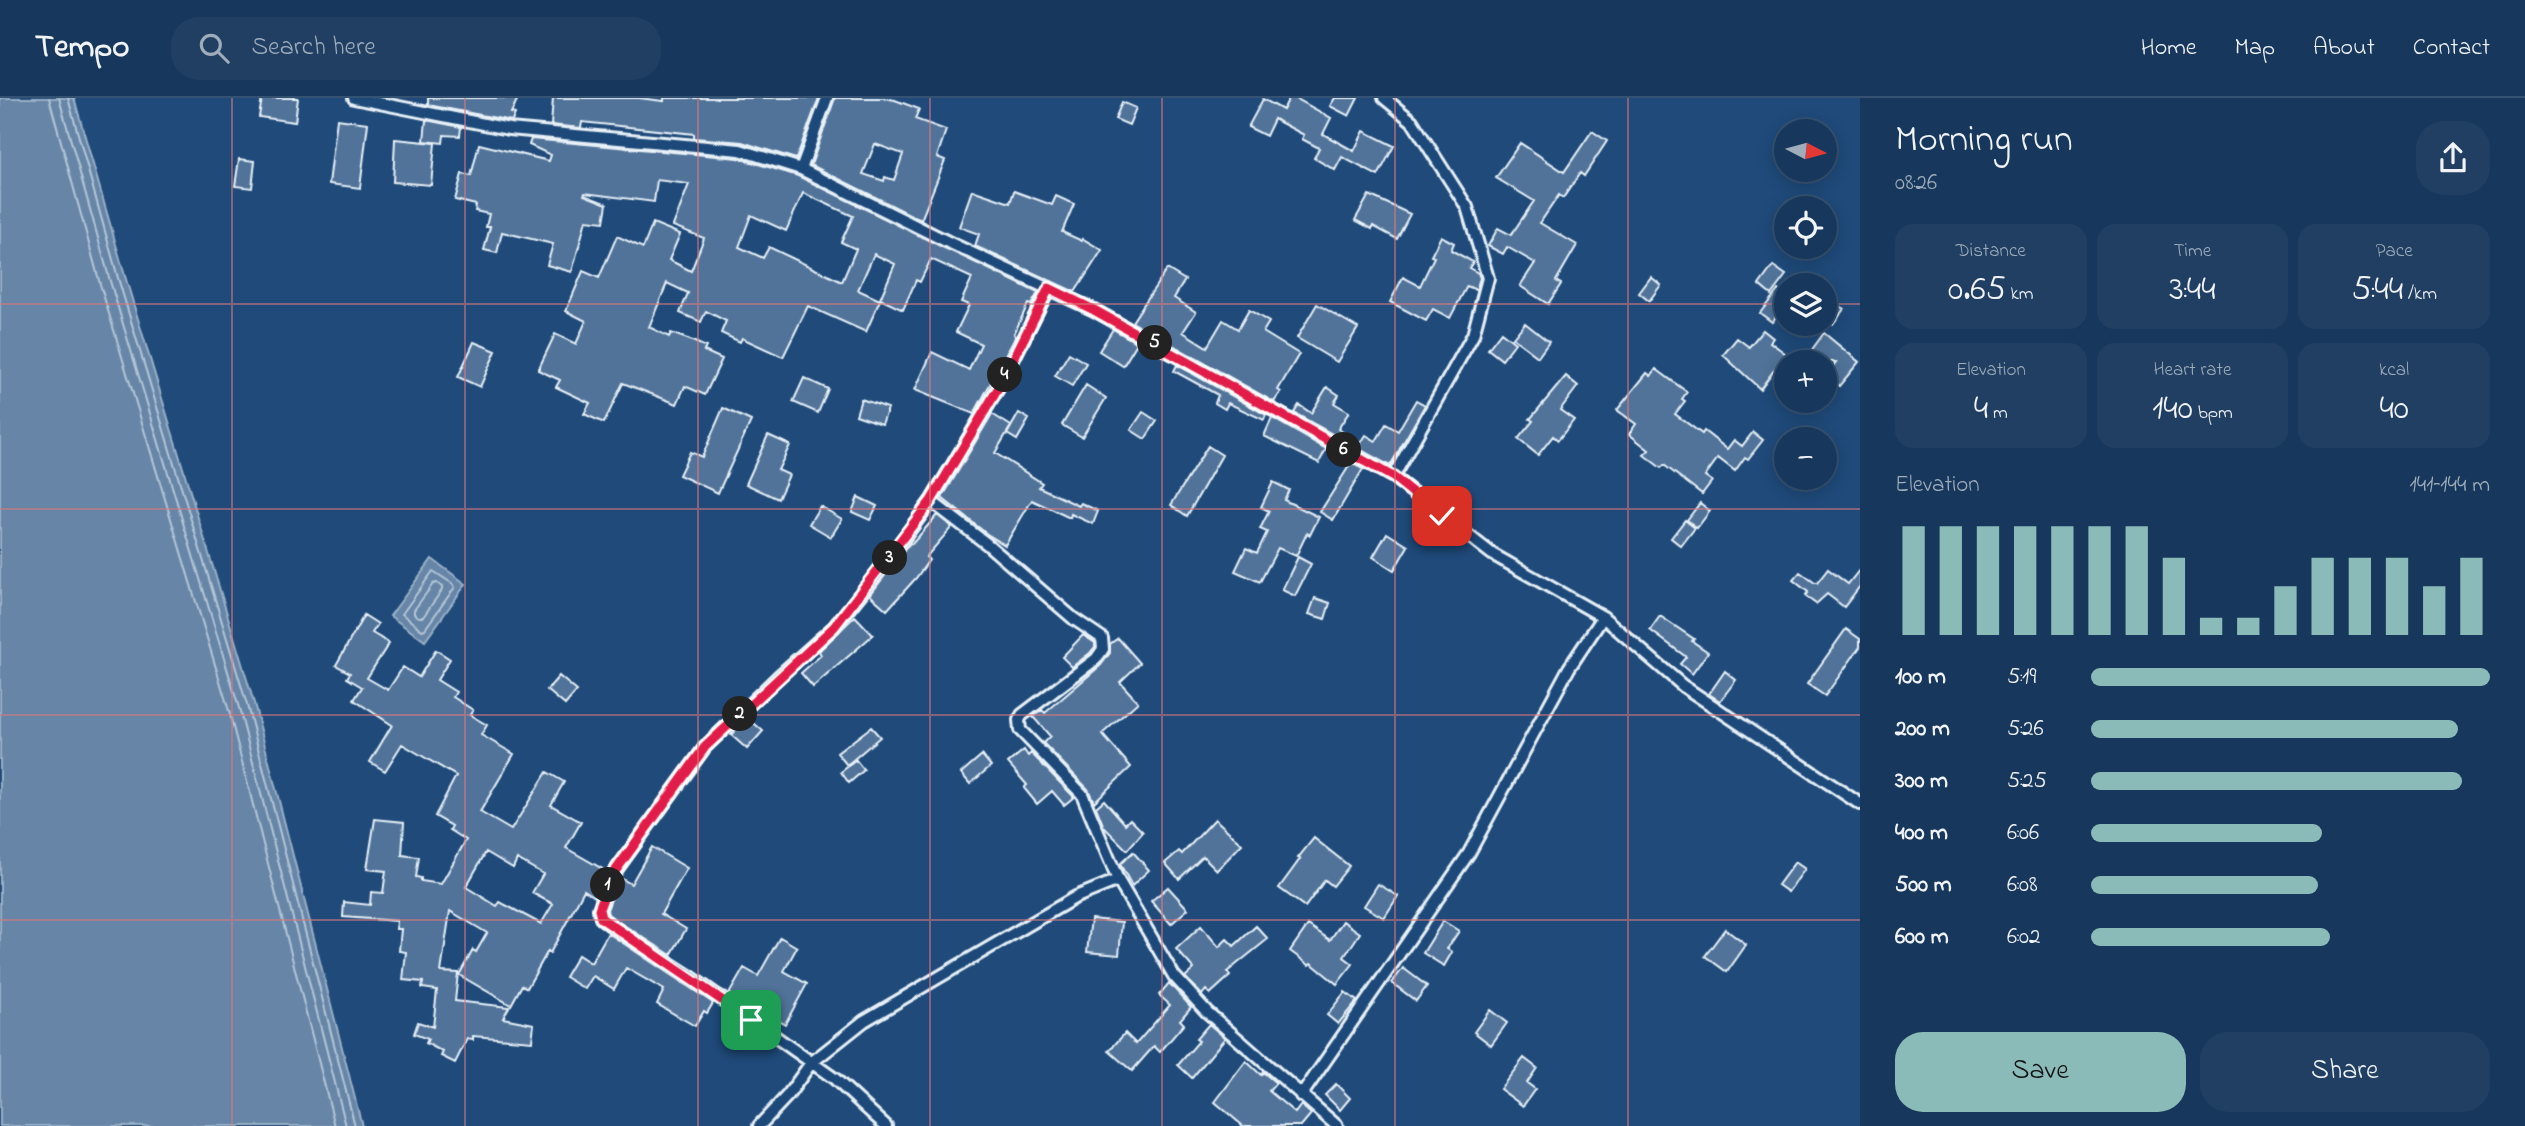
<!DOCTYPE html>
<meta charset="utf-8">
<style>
:root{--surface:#17385c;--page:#203f62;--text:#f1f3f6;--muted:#9eacbb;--line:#365272;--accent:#8bbbb9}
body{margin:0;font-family:"Indie Flower",sans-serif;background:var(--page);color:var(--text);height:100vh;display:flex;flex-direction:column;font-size:26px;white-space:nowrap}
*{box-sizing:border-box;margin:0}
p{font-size:23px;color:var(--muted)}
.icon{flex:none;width:38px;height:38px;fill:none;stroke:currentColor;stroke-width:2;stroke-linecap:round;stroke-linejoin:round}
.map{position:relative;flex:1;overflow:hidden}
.panel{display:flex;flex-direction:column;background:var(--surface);width:665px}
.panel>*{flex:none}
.needle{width:46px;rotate:96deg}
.controls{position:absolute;left:1774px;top:21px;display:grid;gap:14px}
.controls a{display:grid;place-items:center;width:63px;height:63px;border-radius:50%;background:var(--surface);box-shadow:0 4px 18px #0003,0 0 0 2px var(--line);font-size:35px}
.pin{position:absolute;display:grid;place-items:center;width:60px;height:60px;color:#fff;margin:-30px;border-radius:14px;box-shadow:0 4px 10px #0006}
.km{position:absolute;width:35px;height:35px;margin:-18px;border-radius:50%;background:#222;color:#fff;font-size:19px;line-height:35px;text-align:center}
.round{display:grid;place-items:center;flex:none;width:74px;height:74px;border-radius:28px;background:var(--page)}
.overview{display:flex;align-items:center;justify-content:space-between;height:119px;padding:0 35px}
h1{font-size:38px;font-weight:600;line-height:52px}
.metrics{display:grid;grid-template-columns:repeat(3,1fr);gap:10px;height:119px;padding:7px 35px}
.metrics div{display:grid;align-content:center;border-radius:18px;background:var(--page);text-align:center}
.metrics b{font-size:35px;font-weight:600}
.metrics small{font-size:19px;font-weight:400}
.metrics p{font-size:19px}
.chart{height:196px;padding:14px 35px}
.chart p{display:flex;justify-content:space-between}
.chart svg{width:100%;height:126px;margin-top:7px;stroke:var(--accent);stroke-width:6}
.primary-button{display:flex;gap:14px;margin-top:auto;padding:14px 35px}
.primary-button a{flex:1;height:80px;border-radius:28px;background:var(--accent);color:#111;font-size:28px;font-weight:600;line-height:80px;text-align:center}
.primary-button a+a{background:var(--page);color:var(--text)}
ul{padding:0 35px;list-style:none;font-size:23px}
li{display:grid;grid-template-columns:112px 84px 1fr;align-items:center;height:52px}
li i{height:18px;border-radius:9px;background:var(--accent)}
header{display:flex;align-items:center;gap:42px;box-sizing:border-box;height:98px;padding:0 35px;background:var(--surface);border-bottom:2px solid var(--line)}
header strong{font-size:33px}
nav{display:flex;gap:38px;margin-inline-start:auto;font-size:24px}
.search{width:490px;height:63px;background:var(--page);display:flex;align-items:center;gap:18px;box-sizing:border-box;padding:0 24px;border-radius:28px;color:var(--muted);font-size:26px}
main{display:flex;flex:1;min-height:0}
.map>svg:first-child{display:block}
.water{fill:#6685a7;stroke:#9ab0c7;stroke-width:2}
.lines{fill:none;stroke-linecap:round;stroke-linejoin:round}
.shore{stroke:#b4c6d8;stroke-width:2}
.building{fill:#517399;stroke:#e8f1f8;stroke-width:2;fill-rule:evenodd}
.street-casing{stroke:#e8f1f8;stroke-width:16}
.street{stroke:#1f4a7a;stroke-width:10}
.route-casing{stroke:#fff;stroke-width:14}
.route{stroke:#e11d48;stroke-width:9}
.grid{fill:none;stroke:#dd787b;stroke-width:2;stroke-opacity:0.55}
</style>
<header>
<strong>Tempo</strong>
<div class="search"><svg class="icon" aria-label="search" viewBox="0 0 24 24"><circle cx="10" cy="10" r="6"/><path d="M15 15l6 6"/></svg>Search here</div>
<nav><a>Home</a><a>Map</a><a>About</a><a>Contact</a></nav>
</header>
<main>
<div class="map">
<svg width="1860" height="1028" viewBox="0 0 1860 1028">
<rect width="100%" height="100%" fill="#1f4a7a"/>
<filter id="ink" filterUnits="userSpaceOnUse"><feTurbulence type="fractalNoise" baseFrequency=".0143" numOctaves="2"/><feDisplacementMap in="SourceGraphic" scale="14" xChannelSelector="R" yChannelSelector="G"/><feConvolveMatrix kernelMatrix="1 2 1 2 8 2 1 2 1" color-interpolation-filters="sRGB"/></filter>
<g filter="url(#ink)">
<!-- water -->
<path class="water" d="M0,0H74L125,178L254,605L362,1028H0Z
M432,461L466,486L425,543L390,518Z"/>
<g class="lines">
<!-- shore -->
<path class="shore" d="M49,0L100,186L229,613L335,1028
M59,0L110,183L239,610L346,1028
M68,0L118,180L247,607L355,1028
M433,473L453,486L455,489L425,531L422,532L402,516Z
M437,485L442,489V492L423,519H419L414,516V512L433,486Z"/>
</g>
<!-- building -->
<path class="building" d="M262,0H298L295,24L259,19Z
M428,0H518L511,15L515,16L512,23L428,7Z
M553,0H639L664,3V0H819L796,61L742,44L694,40V36L582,24L581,30L551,27Z
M835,0H884L895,2L919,11L915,21L946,32L937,59L945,62L921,122L811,67ZM875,46L903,56L894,82L885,79L884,83L863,76Z
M1289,0H1295L1331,20L1323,36L1354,53L1364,33L1394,48L1378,78L1342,59L1335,72L1314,60L1319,50L1302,41L1304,37L1274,21L1266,38L1248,29L1263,1L1283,12Z
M1335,0H1358L1349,18L1330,8Z
M1122,4L1136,10L1129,27L1115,21Z
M337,21L368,25L360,90L329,86Z
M426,22L461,29L460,38L444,37L443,45L424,43Z
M1592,33L1607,43L1584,78L1580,75L1563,100L1559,97L1540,125L1577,147L1556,183L1561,186L1548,206L1520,188L1535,165L1507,149L1503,156L1488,148L1498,130L1511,137L1534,103L1496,80L1520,45L1564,74Z
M395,41L435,45L431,87L393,84Z
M531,41L738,60L798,78L1038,195L1031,207L1028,206L1014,236L1016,238L974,316L915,292L932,254L969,272L981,246L956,234L969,207L961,204L972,180L931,161L920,184L916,182L903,212L880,201L895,166L874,156L858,192L880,202L866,234L808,208L783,259L742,240L740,244L721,235L726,223L706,213L701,224L680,215L688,195L667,185L649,229L669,239L671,235L690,242L706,249L704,253L722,261L705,297L685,288L677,306L623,285L604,325L584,316L590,305L556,289L560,282L538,272L555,236L576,246L586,223L566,213L583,173L599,180L617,138L643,150L653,125L680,136L669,162L691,173L704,140L673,128L689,86L657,82L654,104L585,95L584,97L607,106L604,124L586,122L572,174L547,167L553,146L502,134L497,155L484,152L490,129H486L489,116L475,113L476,107L455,102L462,76L471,78L479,46L549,63L551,57L529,47ZM803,95L853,118L841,144L856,151L842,184L769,149L763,160L739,149L751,117L786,133Z
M239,61L255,63L252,90L235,88Z
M972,92L1010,105L1014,93L1052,107L1056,98L1074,106L1062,134L1082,143L1083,141L1102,152L1075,194L975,148L979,136L959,129Z
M1369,97L1410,116L1397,141L1373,128L1372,131L1355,122Z
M1441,138L1454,145L1451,152L1473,164L1469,170L1478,175L1480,180L1476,192L1467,188L1450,220L1433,211L1426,223L1390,204L1403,179L1420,188L1434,159L1431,158Z
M1773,168L1786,177L1771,197L1759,187Z
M1167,171L1185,182L1174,200L1196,214L1183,234L1207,249L1223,222L1238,231L1249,212L1269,224L1263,234L1299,256L1278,292L1281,294L1274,304L1132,224Z
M1651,179L1661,187L1649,203L1639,195Z
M1778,192L1787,198V204L1772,224L1760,215Z
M1825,197L1844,211L1833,226L1825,221Z
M1317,206L1358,230L1337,264L1297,240Z
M1525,225L1549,244L1538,259L1513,240Z
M1113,231L1137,245L1123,268L1099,253Z
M1763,232L1773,240L1770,244L1797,264H1780L1760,291L1723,257L1737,240L1749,249Z
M1501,234L1515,245L1502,262L1488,251Z
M1824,235L1859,264L1839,288L1826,278L1836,264H1803Z
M474,244L496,253L480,289L458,279Z
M1069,255L1086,265L1072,288L1055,278Z
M1177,267L1266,317L1264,322L1228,305L1225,311L1215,305L1218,297L1174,273Z
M1656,271L1687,294L1682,301L1685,303L1675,316L1702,336L1704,333L1727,351L1734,342L1742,348L1753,334L1763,342L1748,361L1745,359L1735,373L1718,360L1705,378L1712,383L1702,396L1664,367L1661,370L1644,357L1649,352L1629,336L1636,326L1617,312L1647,275L1651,278Z
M1566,278L1578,288L1560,312L1574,322L1558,342L1553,338L1538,357L1518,341L1533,323L1530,321Z
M804,280L828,291L818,315L793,304Z
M1086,287L1106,300L1082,339L1062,327Z
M1327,289L1339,297L1334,305L1349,314L1338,331L1361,345L1366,337L1376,343L1386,326L1398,333L1416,302L1425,307L1390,368L1294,315L1299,307L1311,315Z
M861,301L888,310L882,326L856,317Z
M723,310L751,323L718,395L679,377L690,354L702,359Z
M1143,314L1157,323L1145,341L1131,332Z
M1019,315L1029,321L1017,342L1007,336Z
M992,316L1011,328L995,355L1042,385L1039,389L1079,408L1081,405L1098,413L1093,426L1071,416L1070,420L1032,402L1005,447L987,436L942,400Z
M1272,320L1326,351L1319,365L1264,338Z
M768,337L790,347L778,372L789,377L778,401L746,386Z
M1208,348L1222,357L1187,418L1171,407Z
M1351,365L1363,371L1333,422L1320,414Z
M1273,384L1289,392L1284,402L1319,419L1310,437L1307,435L1296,458L1278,450L1260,484L1235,473L1246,450L1257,455L1267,434L1260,431L1269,413L1261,409Z
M858,399L877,408L870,422L852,414Z
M1700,405L1710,413L1697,430L1687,422Z
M820,408L842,421L831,439L809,426Z
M937,417L952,429L926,459L929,462L916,480L887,512L870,497L910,445L912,446Z
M1685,422L1695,430L1681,448L1671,440Z
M1387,435L1408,448L1394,472L1373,459Z
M1298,459L1311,466L1295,498L1282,492Z
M1828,471L1848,486L1860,471V488L1844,509L1827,496L1816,506L1805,498L1808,494L1793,482L1800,474L1815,485H1817Z
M1315,500L1330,505L1325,521L1309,516Z
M364,517L378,526L372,535L389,545L367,580L388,592L403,569L419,579L436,552L450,561L437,582L456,594L453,599L473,612L470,617L487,627L481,637L514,656L480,714L511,732L547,674L564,684L551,707L581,724L566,750L606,773L595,799L584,792L550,855L548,853L527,890L522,887L511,907L459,877L473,852L476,854L487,835L450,813L441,874L458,875L455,903L509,909L503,920L534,926L532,943L473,938V942L467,941L455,965L441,958L443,954L426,945L428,941L414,936L418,924L433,929L437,892L422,890L423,884L403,882L406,854L399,853L401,831H396L397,823L343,819L344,804L370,807L371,794L383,795L386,773L367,771L375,721L404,724L402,757L419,759L416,779L421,780V783L441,786L466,742L450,732L452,728L435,718L456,678L402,646L385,673L370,664L392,627L354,602L362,589L347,580L350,575L336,567ZM486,754L513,770L517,761L543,776L532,795L553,806L541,826L500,804L497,808L466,789Z
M855,518L873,537L813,589L801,575L821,557L819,553Z
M1660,518L1694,541L1692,543L1708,554L1692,576L1680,566L1686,559L1650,532Z
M1846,531L1860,541V549L1825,598L1807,586Z
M1083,537L1095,545V549L1090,555L1072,569L1062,559Z
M1118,540L1140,565L1120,584L1138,604L1102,636L1131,669L1094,704L1088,691L1043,645L1050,638L1033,619L1042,612L1045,615L1101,567L1110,555V546Z
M1725,573L1736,582L1720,603L1709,596Z
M559,578L577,593L565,607L547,592Z
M747,619L763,633L747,651L731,637Z
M871,629L880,639L847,667L837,655Z
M1024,652L1028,658L1031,655L1074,699L1064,707L1052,693L1037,706L1024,690L1027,687L1008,665Z
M982,657L991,668L970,686L961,675Z
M856,662L864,672L849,685L841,674Z
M1104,702L1125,726L1130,721L1143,734L1127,752L1104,729L1096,709Z
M1215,721L1242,746L1217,772L1203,758L1179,781L1165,765L1179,753L1182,756Z
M1314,740L1349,768L1333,788L1325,782L1305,809L1279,790L1300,761L1298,760Z
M652,749L687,770L661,816L686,831L671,857L619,824L608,816L607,812L618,783L622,781L631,786Z
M1133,754L1149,772L1132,788L1120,766Z
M1795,764L1805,771L1788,794L1778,787Z
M1378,786L1398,798L1384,820L1364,808Z
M1168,789L1188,811L1171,826L1151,803Z
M1091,821L1122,824L1119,857L1087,854Z
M1343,823L1360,835L1344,859L1353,866L1337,886L1311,865L1309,867L1290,853L1308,827L1330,842Z
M1443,823L1459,833L1447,851L1452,854L1444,868L1423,855Z
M1201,828L1219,849L1227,841L1234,848L1256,828L1268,841L1227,874L1230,878L1210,896L1206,892L1202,897L1185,879L1194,871L1176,851Z
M1725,831L1746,847L1727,874L1705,858Z
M608,835L713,905L707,915L704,913L695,928L657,906L664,892L626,870L614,891L593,878L585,891L565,879L578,857L591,865Z
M780,839L797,849L784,873L807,886L785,926L764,914L761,919L744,907L745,905L729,896L744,870L758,878Z
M1403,870L1427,888L1416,903L1392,885Z
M1169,885L1191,909L1180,922L1184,926L1160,954L1154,948L1132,973L1109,953L1125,935L1136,946L1170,907L1159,897Z
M1345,894L1357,903L1338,926L1327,917Z
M1490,912L1507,925L1491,947L1474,934Z
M736,921L754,933L747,945L728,935Z
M1209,926L1225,940L1192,980L1178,967L1199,943L1196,941Z
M1524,960L1537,970L1527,985L1535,991L1523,1008L1500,991Z
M1246,963L1261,977L1263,974L1276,985L1269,993L1295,1015L1301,1007L1311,1016L1301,1028H1243L1215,1004Z
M1336,986L1350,1000L1340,1012L1325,997Z"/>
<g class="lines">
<defs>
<path id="street" d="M354,0L509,31L740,52L801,71L948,144L1094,212L1393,379L1492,456L1603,519L1683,588L1860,706
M1384,0L1412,23L1467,109L1488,180L1473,237L1393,379
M801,71L827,0
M931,403L987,446L1074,521L1102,540L1103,551L1096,561L1022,617L1019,622L1020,632L1082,696L1118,782L1174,878L1207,914L1337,1028
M1301,998L1469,755L1569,570L1603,519
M759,1028L788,997L811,965L864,923L1076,799L1118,782
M886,1028L835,981L691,879L614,830L601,820L599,811L611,779L705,649L779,578L834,529L888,462L931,403L1002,284L1049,190"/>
</defs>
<!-- street casing -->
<use href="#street" class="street-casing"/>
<!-- street -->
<use href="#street" class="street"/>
</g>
</g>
<g class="lines" filter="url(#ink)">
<defs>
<path id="route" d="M751,922L601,820L599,811L611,779L705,649L834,529L931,403L1002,284L1049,190L1094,212L1393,379L1442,418"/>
</defs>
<!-- route casing -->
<use href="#route" class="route-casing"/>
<!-- route -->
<use href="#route" class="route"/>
</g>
<!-- grid -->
<path class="grid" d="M232,0V1028M465,0V1028M698,0V1028M930,0V1028M1162,0V1028M1395,0V1028M1628,0V1028M0,206H1787M1825,206H1860M0,411H1860M0,617H1860M0,822H1860"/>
</svg>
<div class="controls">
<a><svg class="needle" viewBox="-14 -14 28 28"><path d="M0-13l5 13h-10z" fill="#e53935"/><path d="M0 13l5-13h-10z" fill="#9eacbb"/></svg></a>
<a><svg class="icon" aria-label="locate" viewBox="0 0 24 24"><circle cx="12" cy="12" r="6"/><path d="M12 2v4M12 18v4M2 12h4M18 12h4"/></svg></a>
<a><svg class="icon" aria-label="layers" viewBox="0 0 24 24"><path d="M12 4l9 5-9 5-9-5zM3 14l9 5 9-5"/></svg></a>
<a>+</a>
<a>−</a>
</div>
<div class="pin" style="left:751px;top:922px;background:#1e9e55"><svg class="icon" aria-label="arrive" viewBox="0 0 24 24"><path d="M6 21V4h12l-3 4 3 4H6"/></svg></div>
<div class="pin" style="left:1442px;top:418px;background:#d93025"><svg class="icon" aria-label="check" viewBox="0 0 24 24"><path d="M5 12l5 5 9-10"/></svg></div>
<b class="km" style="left:608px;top:787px">1</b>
<b class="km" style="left:740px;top:616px">2</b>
<b class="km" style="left:890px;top:460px">3</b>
<b class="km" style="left:1005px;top:277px">4</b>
<b class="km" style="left:1155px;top:245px">5</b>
<b class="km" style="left:1344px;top:352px">6</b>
</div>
<section class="panel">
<div class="overview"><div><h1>Morning run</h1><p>08:26</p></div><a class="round"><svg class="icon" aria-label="share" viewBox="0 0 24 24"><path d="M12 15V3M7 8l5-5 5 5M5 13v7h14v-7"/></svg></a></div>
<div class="metrics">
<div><p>Distance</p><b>0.65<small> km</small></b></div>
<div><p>Time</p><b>3:44</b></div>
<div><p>Pace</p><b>5:44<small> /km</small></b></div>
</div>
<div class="metrics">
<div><p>Elevation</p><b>4<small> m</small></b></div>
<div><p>Heart rate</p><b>140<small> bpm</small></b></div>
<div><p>kcal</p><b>40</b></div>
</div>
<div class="chart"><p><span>Elevation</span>141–144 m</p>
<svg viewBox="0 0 160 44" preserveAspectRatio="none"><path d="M5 44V6M15 44V6M25 44V6M35 44V6M45 44V6M55 44V6M65 44V6M75 44V17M85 44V38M95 44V38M105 44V27M115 44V17M125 44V17M135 44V17M145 44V27M155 44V17"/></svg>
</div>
<ul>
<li><b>100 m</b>5:19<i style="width:100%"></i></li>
<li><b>200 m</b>5:26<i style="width:92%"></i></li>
<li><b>300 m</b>5:25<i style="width:93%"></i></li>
<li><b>400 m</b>6:06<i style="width:58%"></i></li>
<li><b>500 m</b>6:08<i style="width:57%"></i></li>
<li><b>600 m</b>6:02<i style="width:60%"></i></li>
</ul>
<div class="primary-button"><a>Save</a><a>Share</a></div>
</section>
</main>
